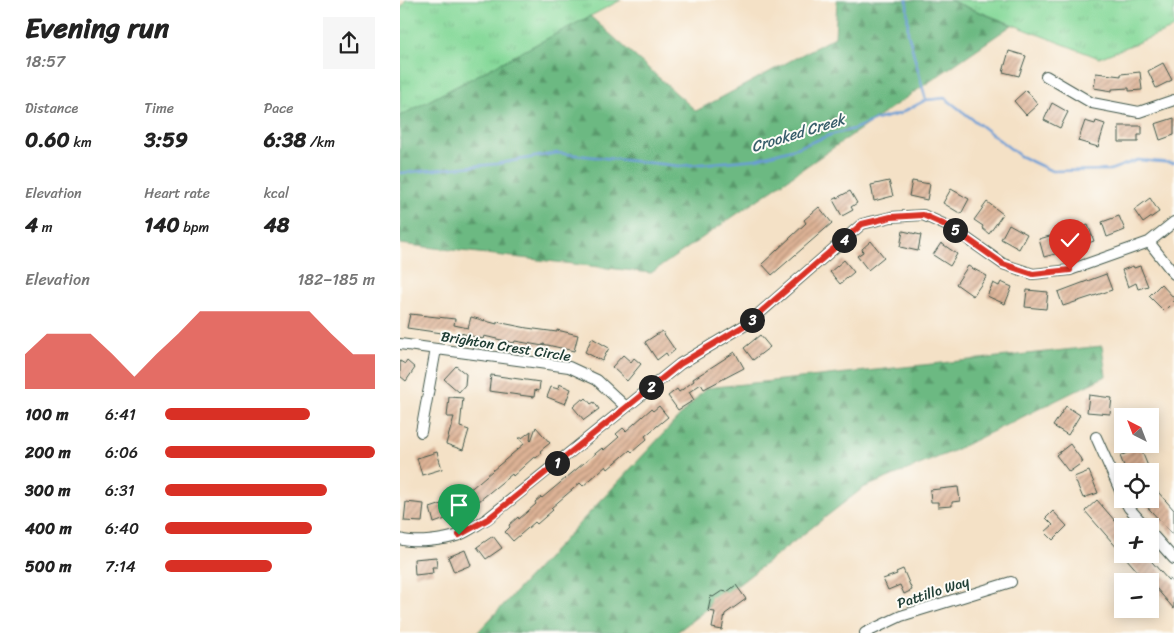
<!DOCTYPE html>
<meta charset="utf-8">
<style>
:root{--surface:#fff;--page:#f6f6f6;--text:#222;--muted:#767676;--accent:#d93025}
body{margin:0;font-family:Sriracha,sans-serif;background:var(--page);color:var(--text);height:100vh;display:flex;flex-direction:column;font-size:19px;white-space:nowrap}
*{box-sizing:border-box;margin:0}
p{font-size:16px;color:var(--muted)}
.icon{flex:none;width:28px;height:28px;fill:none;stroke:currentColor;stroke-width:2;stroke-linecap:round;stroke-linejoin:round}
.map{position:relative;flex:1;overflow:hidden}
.side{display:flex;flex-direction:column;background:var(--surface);width:400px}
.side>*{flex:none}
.needle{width:32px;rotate:318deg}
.fabs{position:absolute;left:714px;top:408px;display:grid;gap:10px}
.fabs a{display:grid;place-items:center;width:45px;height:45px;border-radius:0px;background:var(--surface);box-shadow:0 2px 12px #0003;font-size:25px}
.pin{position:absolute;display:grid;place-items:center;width:42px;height:42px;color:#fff;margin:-51px -21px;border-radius:50% 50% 50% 0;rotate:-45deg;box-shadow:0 0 5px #0007}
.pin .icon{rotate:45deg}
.km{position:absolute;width:25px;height:25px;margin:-12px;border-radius:50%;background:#222;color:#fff;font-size:14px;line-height:25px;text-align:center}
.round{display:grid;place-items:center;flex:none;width:52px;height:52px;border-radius:0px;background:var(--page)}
.headline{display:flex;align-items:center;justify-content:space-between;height:85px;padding:0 25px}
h1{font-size:28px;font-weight:700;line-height:38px}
.stats{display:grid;grid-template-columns:repeat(3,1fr);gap:8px;height:85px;padding:5px 25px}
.stats div{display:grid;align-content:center}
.stats b{font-size:21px;font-weight:700}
.stats small{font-size:14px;font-weight:400}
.stats p{font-size:14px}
.chart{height:140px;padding:10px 25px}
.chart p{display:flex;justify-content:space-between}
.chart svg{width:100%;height:90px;margin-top:5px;fill:var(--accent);opacity:.7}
ul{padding:0 25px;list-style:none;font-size:16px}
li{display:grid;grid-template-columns:80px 60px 1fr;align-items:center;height:38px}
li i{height:12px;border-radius:6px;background:var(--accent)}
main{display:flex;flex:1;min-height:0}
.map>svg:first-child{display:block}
.grass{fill:url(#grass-tufts);stroke:#528b67}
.forest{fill:url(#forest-firs);stroke:#467b5b}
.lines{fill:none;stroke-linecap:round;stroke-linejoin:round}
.stream{stroke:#6a9dd5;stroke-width:2.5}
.building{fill:url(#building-hatch)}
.street-casing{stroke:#3f564a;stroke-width:12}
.street{stroke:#fff;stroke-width:10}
.route-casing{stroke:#fff;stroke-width:10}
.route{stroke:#d93025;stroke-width:6}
.labels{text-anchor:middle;stroke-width:4;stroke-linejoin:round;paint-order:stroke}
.street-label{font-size:14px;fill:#1f3d34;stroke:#fdfcf7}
.water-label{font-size:15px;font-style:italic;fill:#395f6c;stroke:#fdfcf7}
</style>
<main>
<section class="side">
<div class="headline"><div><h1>Evening run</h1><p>18:57</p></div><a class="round"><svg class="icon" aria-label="share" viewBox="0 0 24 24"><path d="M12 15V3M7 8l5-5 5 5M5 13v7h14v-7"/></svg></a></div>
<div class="stats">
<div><p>Distance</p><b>0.60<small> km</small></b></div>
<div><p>Time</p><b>3:59</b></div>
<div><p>Pace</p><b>6:38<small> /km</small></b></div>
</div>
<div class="stats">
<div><p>Elevation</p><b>4<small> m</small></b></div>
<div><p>Heart rate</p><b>140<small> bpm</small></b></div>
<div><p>kcal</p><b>48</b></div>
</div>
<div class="chart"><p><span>Elevation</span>182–185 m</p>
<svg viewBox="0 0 160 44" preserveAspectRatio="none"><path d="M0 44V27L10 17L20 17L30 17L40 27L50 38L60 27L70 17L80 6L90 6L100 6L110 6L120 6L130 6L140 17L150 27L160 27V44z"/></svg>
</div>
<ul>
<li><b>100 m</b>6:41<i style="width:69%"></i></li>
<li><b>200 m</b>6:06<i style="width:100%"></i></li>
<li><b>300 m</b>6:31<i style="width:77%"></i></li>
<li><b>400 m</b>6:40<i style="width:70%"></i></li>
<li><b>500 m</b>7:14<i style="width:51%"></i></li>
</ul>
</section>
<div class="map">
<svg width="774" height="633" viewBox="0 0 774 633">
<defs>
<pattern id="grass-tufts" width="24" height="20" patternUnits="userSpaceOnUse" patternTransform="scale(1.25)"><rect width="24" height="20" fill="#86d99a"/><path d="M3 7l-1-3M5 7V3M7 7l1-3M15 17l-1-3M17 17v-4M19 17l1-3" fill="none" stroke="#73bb85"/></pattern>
<pattern id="forest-firs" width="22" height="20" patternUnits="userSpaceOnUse" patternTransform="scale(1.25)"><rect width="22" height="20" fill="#6cb982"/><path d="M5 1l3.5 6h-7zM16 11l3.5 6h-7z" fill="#58986b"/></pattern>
<pattern id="building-hatch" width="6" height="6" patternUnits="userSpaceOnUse" patternTransform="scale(1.25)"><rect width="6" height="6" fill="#ddb295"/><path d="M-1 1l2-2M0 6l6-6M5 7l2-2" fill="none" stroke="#b3927a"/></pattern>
</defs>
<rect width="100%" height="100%" fill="#fdfcf7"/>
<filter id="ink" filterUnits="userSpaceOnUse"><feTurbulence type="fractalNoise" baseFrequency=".02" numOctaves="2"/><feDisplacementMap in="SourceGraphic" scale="10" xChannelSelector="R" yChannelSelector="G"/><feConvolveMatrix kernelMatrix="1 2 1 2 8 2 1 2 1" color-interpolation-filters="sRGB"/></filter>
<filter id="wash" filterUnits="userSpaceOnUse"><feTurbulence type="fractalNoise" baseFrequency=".0096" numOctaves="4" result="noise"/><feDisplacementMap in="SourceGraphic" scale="20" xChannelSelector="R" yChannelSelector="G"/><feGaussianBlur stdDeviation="1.12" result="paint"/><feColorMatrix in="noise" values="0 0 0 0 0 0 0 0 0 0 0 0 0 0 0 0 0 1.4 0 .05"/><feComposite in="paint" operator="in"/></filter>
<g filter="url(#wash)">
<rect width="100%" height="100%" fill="#f4e1c6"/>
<!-- grass -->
<path class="grass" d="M6,0H221L0,116V10Z
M549,0H774V28L699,58Z"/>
<!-- forest -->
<path class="forest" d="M437,0H549L612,25L251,273L0,244V116L190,16L296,111L435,37Z
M702,346L706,376L551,452L463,488L276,633H77L306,388Z"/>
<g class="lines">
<!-- stream -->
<path class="stream" d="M507,0L508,33L526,100
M0,173L96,164L157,153L280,166L356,159L399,147L430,135L454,129L475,120L499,114L526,100L545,98L620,156L652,171L710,170L738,160L774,163"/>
</g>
<g id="blocks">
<!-- building -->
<path class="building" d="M609,51L626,56L619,76L603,72Z
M763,63L772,80L756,88L748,71Z
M740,72L742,90L729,91V88L712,89V91L694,88L696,73L721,76V74Z
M626,90L638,104L626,115L614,101Z
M652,103L668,112L660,128L644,120Z
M774,118V135L760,140L755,124Z
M685,121L695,124L696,121L705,124L698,147L678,141Z
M719,126H742V135H738V142H719Z
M489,181L493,196L474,201L471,185Z
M512,181L530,184L527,200L509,196Z
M551,189L569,199L561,214L543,203Z
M450,191L457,203L451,207L453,210L442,216L433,200Z
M750,198L759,212L743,223L734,210Z
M587,202L603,214L589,234L582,228L583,226L574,220Z
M419,207L432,223L372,275L362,264L406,223L404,220Z
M719,216L725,230L707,237L702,222Z
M609,224L627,234L619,249L601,239Z
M688,225L694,241L675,248L669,232Z
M503,231L521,235L518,251L500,247Z
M657,234L662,252L644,257L639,239Z
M471,241L484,257L468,270L457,256L463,252L462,249Z
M541,243L557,254L550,266L533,255Z
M444,260L454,272L440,284L430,272Z
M568,266L587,276L573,296L556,284Z
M733,266L734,268L740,266L748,286L738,289L736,283L728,287L722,270Z
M706,274L712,290L663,306L658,292Z
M601,282L612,287L605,304L587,296L593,283L599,286Z
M761,284L774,298V301L764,311L749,296Z
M627,290L648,292L646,309L625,307Z
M10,314L55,319L54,325L68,328L71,317L97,324V322L127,328L157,332V330L178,335L174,351L143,344V346L115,341L114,343L84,336L83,339L57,332L56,335L7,328Z
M262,331L275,350L268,356L266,353L257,360L245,342Z
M360,335L370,347L353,360L344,348Z
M192,338L209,348L202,361L185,352Z
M335,352L344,368L304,389L301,384L289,392L294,400L278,410L268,396L277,389L279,392L294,381L293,379Z
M223,355L231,362L234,358L241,364L227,381L212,367Z
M0,361L5,364L7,361L15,368L6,381L0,376Z
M56,366L66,374L65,385L59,392L44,379Z
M91,375L140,382L139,391L135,390L134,397L89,391Z
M159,384L171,389L165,404L147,397L151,387L158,389Z
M689,395L712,398L710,414L687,412Z
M49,397L63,398L60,427L69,430L63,450L46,444L54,417H47Z
M186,398L191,404L194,402L199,409L184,420L173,407L182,399L184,400Z
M259,406L268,417L245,436L247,439L232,452L230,450L208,469L206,466L183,486L180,483L151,508L153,510L137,524L135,522L113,541L105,532L110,527L109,525L118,517L119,519L136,504L135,502L141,497L142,498L202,448L204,450L219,437L216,434L223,428L226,431L251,409L253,411Z
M666,406L680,415L668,435L653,426Z
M136,427L150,443L140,451L142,453L136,458L134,457L113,476L112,474L79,501L77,499L70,504L72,507L65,512L56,499L73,487L124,444L119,438H122L131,431L130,440L131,441Z
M670,444L683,462L669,472L656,455Z
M740,447L750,471H726L720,456Z
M37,452L42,469L22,475L17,458Z
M689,471L698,493L683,498L674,477Z
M750,483L774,510V536L740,499H750Z
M558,487L560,501L552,502V506L538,507V502H531L530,490Z
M697,500L722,529V554H745L768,580L770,579L774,584V609L750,581H746L685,511Z
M51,501L53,508L48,511L51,517L34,523L30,508Z
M6,502L24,504L22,522L4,521Z
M653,511L667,526L653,540L645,532L653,525L646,518Z
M93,536L102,548L86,559L77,547Z
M65,550L71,565L54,572L48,557Z
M36,557L37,567H32L33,573L15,575L14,559Z
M503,569L512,590L504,594L500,585L488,590L483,579L497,574L496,572Z
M336,585L346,599L325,614L322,630L312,628L315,612L308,611L311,596L313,597L322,591L327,592Z"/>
</g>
</g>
<g filter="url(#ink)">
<use href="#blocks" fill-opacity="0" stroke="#3f564a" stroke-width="1"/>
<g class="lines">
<defs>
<path id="street" d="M646,76L692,103L739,112L774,100
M749,242L774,274
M0,344L169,367L197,380L226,407
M21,432L36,349
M696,437L722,495
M724,499L729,508L745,526
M750,532L774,559
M0,539C15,544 45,540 59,535C69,531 78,524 87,519L280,364L347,324L462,224L491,217L523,215L552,228L603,264L633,274L670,270L749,242L774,222
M465,633L501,616L611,582"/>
</defs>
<!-- street casing -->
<use href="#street" class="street-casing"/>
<!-- street -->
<use href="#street" class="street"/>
</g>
</g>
<g class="lines" filter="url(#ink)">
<defs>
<path id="route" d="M59,535L88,519L280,364L347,324L462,224L491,217L523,215L552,228L603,264L633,274L670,270"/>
</defs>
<!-- route casing -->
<use href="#route" class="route-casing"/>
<!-- route -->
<use href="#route" class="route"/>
</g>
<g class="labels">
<!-- street labels -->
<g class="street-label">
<text transform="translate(106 346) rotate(9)" y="5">Brighton Crest Circle</text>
<text transform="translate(533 592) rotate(-18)" y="5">Pattillo Way</text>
</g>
<!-- water labels -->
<g class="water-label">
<text transform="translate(398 133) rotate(-17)" y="5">Crooked Creek</text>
</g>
</g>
</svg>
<div class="fabs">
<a><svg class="needle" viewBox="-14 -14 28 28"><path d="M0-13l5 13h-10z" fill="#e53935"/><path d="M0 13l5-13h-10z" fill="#767676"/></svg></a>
<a><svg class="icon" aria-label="locate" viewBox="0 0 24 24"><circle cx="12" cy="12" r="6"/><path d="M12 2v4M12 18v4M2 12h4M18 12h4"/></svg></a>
<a>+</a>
<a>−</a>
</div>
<div class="pin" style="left:59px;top:535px;background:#1e9e55"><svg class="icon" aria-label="arrive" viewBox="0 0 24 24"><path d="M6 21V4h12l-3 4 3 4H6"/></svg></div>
<div class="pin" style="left:670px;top:270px;background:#d93025"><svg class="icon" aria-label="check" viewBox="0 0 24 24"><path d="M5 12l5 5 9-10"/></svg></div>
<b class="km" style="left:157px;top:463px">1</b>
<b class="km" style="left:251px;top:387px">2</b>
<b class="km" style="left:352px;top:320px">3</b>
<b class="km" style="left:444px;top:240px">4</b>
<b class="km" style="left:555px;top:230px">5</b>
</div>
</main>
